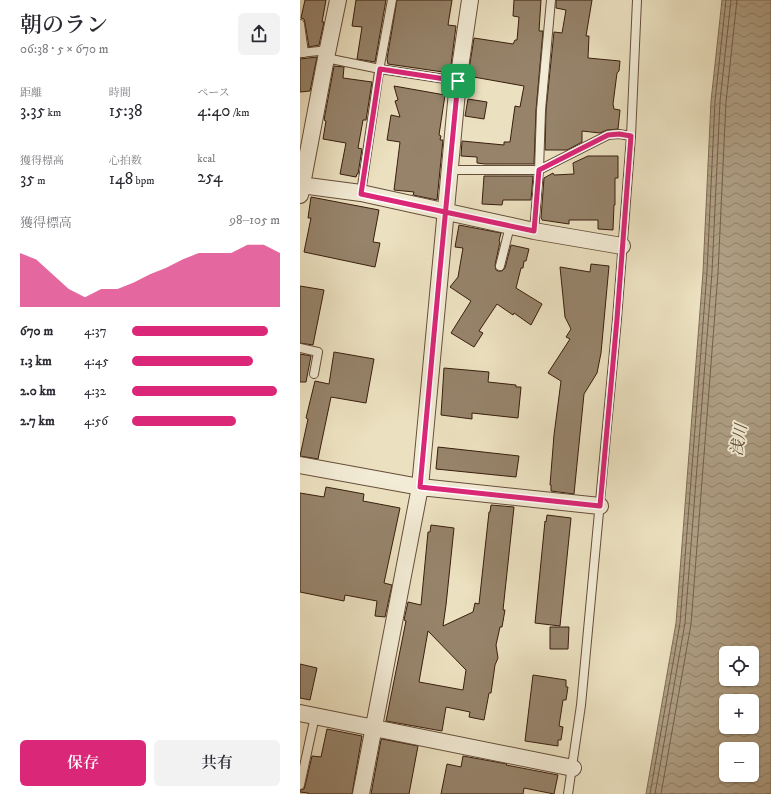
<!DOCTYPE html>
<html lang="ja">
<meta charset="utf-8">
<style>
:root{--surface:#fff;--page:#f2f2f3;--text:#2b2b33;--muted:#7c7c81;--accent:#db2777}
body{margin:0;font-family:"IM FELL DW Pica","Noto Serif JP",serif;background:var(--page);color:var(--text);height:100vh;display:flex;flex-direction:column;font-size:15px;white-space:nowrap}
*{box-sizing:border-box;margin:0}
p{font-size:13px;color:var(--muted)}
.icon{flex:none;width:22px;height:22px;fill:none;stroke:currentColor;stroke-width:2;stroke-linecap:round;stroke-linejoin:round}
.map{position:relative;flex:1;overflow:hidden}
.side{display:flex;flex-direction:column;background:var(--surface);width:300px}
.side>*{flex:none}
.buttons{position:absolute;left:419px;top:646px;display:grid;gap:8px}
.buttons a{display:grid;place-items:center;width:40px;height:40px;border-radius:6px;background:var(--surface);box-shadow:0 1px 3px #0004;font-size:20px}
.pin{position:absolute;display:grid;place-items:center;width:34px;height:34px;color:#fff;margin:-17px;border-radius:8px;box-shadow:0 2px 6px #0006}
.round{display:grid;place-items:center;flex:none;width:42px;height:42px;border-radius:6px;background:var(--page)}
.summary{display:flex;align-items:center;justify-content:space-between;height:68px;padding:0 20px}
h1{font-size:22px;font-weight:600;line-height:30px}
.figures{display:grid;grid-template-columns:repeat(3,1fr);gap:6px;height:68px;padding:4px 20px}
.figures div{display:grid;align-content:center}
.figures b{font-size:17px;font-weight:600}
.figures small{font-size:11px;font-weight:400}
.figures p{font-size:11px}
.chart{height:112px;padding:8px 20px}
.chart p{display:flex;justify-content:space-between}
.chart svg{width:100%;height:72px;margin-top:4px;fill:var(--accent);opacity:.7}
.action{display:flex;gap:8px;margin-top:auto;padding:8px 20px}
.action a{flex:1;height:46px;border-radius:6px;background:var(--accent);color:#fff;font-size:16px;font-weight:600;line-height:46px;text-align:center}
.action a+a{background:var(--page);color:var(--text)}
ul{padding:0 20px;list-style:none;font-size:13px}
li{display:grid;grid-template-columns:64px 48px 1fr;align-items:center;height:30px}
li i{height:10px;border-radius:5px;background:var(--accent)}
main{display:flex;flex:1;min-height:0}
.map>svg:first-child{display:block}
.water{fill:url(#water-waves);stroke:#7f6b54;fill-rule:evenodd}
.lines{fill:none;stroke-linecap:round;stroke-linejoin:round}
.shore{stroke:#745e48;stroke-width:1}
.building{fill:#96836a;stroke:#391e0e;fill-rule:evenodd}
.service-casing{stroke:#664e3a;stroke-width:10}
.minor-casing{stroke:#664e3a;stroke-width:18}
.service{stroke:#f2ebd5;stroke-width:8}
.minor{stroke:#f2ebd5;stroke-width:16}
.route-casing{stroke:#fff;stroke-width:8}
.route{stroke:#db2777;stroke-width:5}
.labels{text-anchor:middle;stroke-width:4;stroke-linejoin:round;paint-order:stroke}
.water-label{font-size:16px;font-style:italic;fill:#624b37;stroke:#f2ebd5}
</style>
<main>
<section class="side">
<div class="summary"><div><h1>朝のラン</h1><p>06:38 · 5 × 670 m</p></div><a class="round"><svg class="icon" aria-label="share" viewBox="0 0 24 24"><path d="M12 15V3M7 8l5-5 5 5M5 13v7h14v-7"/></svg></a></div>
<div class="figures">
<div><p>距離</p><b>3.35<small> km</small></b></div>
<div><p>時間</p><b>15:38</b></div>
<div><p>ペース</p><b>4:40<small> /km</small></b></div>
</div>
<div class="figures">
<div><p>獲得標高</p><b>35<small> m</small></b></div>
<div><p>心拍数</p><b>148<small> bpm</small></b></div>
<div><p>kcal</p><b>254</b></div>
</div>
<div class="chart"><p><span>獲得標高</span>98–105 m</p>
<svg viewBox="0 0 160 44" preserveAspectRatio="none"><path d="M0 44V11L10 15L20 24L30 33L40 38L50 33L60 33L70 29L80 24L90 20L100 15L110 11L120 11L130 11L140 6L150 6L160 11V44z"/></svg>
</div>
<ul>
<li><b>670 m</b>4:37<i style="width:92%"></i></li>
<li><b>1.3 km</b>4:45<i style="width:82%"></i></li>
<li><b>2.0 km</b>4:32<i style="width:98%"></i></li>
<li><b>2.7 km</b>4:56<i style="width:70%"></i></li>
</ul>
<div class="action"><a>保存</a><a>共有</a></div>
</section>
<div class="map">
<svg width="471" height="794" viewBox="0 0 471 794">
<defs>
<pattern id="water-waves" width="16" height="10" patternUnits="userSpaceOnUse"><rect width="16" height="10" fill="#ae9e83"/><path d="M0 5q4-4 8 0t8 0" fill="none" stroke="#8f806a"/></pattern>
</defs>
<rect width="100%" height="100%" fill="#ebe0bf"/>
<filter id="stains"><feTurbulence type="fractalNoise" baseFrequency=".005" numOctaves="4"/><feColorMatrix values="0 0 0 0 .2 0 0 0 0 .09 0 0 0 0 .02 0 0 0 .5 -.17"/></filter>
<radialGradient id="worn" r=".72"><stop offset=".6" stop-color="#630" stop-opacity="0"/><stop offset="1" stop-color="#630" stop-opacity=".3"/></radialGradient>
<!-- water -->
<path class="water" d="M422,0H471V794H346L376,623L403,272L411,101ZM426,653H452V679H426ZM426,701H452V727H426ZM426,749H452V775H426Z"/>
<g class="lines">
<!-- shore -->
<path class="shore" d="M350,794L380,623L407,272L415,101L426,0
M355,794L385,623L412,272L420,101L431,0
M361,794L391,624L418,273L426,102L437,0"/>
</g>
<!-- building -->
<path class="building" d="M5,0H26L22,22H24L19,45L9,47L5,23L4,19L1,18Z
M56,0H86L75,62L57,59L62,27L52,26Z
M97,0H152L148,25L156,26L150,73L88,64L87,59Z
M214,0H241L239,31H243L236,110L234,164H185L177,163V157L161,156L162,141L204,145V142H210L215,106L220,107L224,86L168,76L174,38L213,44L215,40H217L219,17L213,16Z
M256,0H292L286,36H289L288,58L320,61L319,71L317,73L313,104L314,109L320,110L318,129L307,130L300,133L282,131V142L267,150H245L246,110L254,32L262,33L266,10L256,8Z
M17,57L10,91L0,92V59Z
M34,66L44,67L43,78L72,82L66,120H63L58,148L62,149L58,174H57L56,177L40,174L46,143L23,139L26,121L24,120Z
M94,86L145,95L139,135L141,136L140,140H143L137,200L113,195L114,192L94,190L100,142L87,140L91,115L100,117L95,101L98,100Z
M168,99L187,102L184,119L165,116Z
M288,156H318V178H315V205H314L313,230L298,229V220H269V224L242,220V219L241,218L244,178L253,173L254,175L274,174L273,163Z
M184,176H233L231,200H203L202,205L182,204Z
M11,197L79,210L73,242L80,243L75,267L4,252L11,218H8Z
M159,225L201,233L199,241L200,242L195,265L196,270L198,271H202L205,268L211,245L229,249L226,261H224L223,268H221L216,288L242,304L231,325L214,313L213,315L197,304L179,331L183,333L174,347L151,333L171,301L150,287L158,277L163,248L155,247Z
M291,264L309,266L301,353L297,373L284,394L274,494L251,491V485H250L254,435L261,381L248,373L270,339L266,337L271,329L265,317L260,267L290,272Z
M0,286L24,290L13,345L0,343Z
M34,352L74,359L66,403L31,397L18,459L0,456L8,419L6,418L15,381L29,384Z
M0,354L11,356L6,382H0Z
M144,368L189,372L188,382L216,385V387H221L218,418L172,413V419L141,415Z
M138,447L219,456L216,477L136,469Z
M26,487L64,494L63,501L100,508L84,583L92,585L85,617L75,616L77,601L45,595L44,601L0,592V493L24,497Z
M191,505L214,507L203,610H205L202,627H200L196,645L198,658L195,665L191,693H189L184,720L169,717L170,712L146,707L142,731L86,721L106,621L104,620L108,602L121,605L128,532H130L131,525L154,528L146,605L143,626L173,612L175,603L179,604L189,512H190ZM128,631L166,670L163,690L119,682Z
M247,515L271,518L260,626L235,623L245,521L246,522Z
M250,627H269L268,649H250Z
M0,664L17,668L10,700L0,698Z
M233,675L266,680V687H268L266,700H263L259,726L263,727L261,740H258V746L225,741Z
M27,729L62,736L52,794H8V793L0,792V790L4,789L5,786L12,756L21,757Z
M82,739L118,746L109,794H71L81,740Z
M163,756L207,764L206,765L258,775L254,794L224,788L223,794H141L147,764L161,767Z"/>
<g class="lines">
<defs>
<path id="service" d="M0,24L4,53
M0,53L28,50
M26,58L80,69L158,81
M149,170H239L308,135L319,134L331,136
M61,193L80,65L92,0
M234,231L239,170L241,110L251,0
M200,266L210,226
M0,348L18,352L14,374
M0,785L15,716
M268,794L281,705L317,319L331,136L337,0"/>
<path id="minor" d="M0,185L61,193L234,231L322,246
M0,195L26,58L38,0
M0,465L120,487L300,506
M0,713L273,768
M61,794L120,487L158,81L170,0"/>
</defs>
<!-- service casing -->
<use href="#service" class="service-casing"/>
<!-- minor casing -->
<use href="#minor" class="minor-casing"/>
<!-- service -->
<use href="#service" class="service"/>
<!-- minor -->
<use href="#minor" class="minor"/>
</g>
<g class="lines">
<defs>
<path id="route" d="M158,81C145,216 132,352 120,487L300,506L317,319L331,136L319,134L308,135L239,170L234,231L61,194L80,69L158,81"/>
</defs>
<!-- route casing -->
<use href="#route" class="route-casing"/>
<!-- route -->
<use href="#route" class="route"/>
</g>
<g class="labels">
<!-- water labels -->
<g class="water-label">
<text transform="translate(438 440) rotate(-81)" y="6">浅川</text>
</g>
</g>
<rect width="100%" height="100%" filter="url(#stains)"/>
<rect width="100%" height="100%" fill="url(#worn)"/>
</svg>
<div class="buttons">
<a><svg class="icon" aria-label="locate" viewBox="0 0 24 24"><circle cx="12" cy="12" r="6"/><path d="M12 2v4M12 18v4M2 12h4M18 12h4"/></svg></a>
<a>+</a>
<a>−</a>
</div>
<div class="pin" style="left:158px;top:81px;background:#1e9e55"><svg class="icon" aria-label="arrive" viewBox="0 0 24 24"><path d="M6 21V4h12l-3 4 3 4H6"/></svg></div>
</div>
</main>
